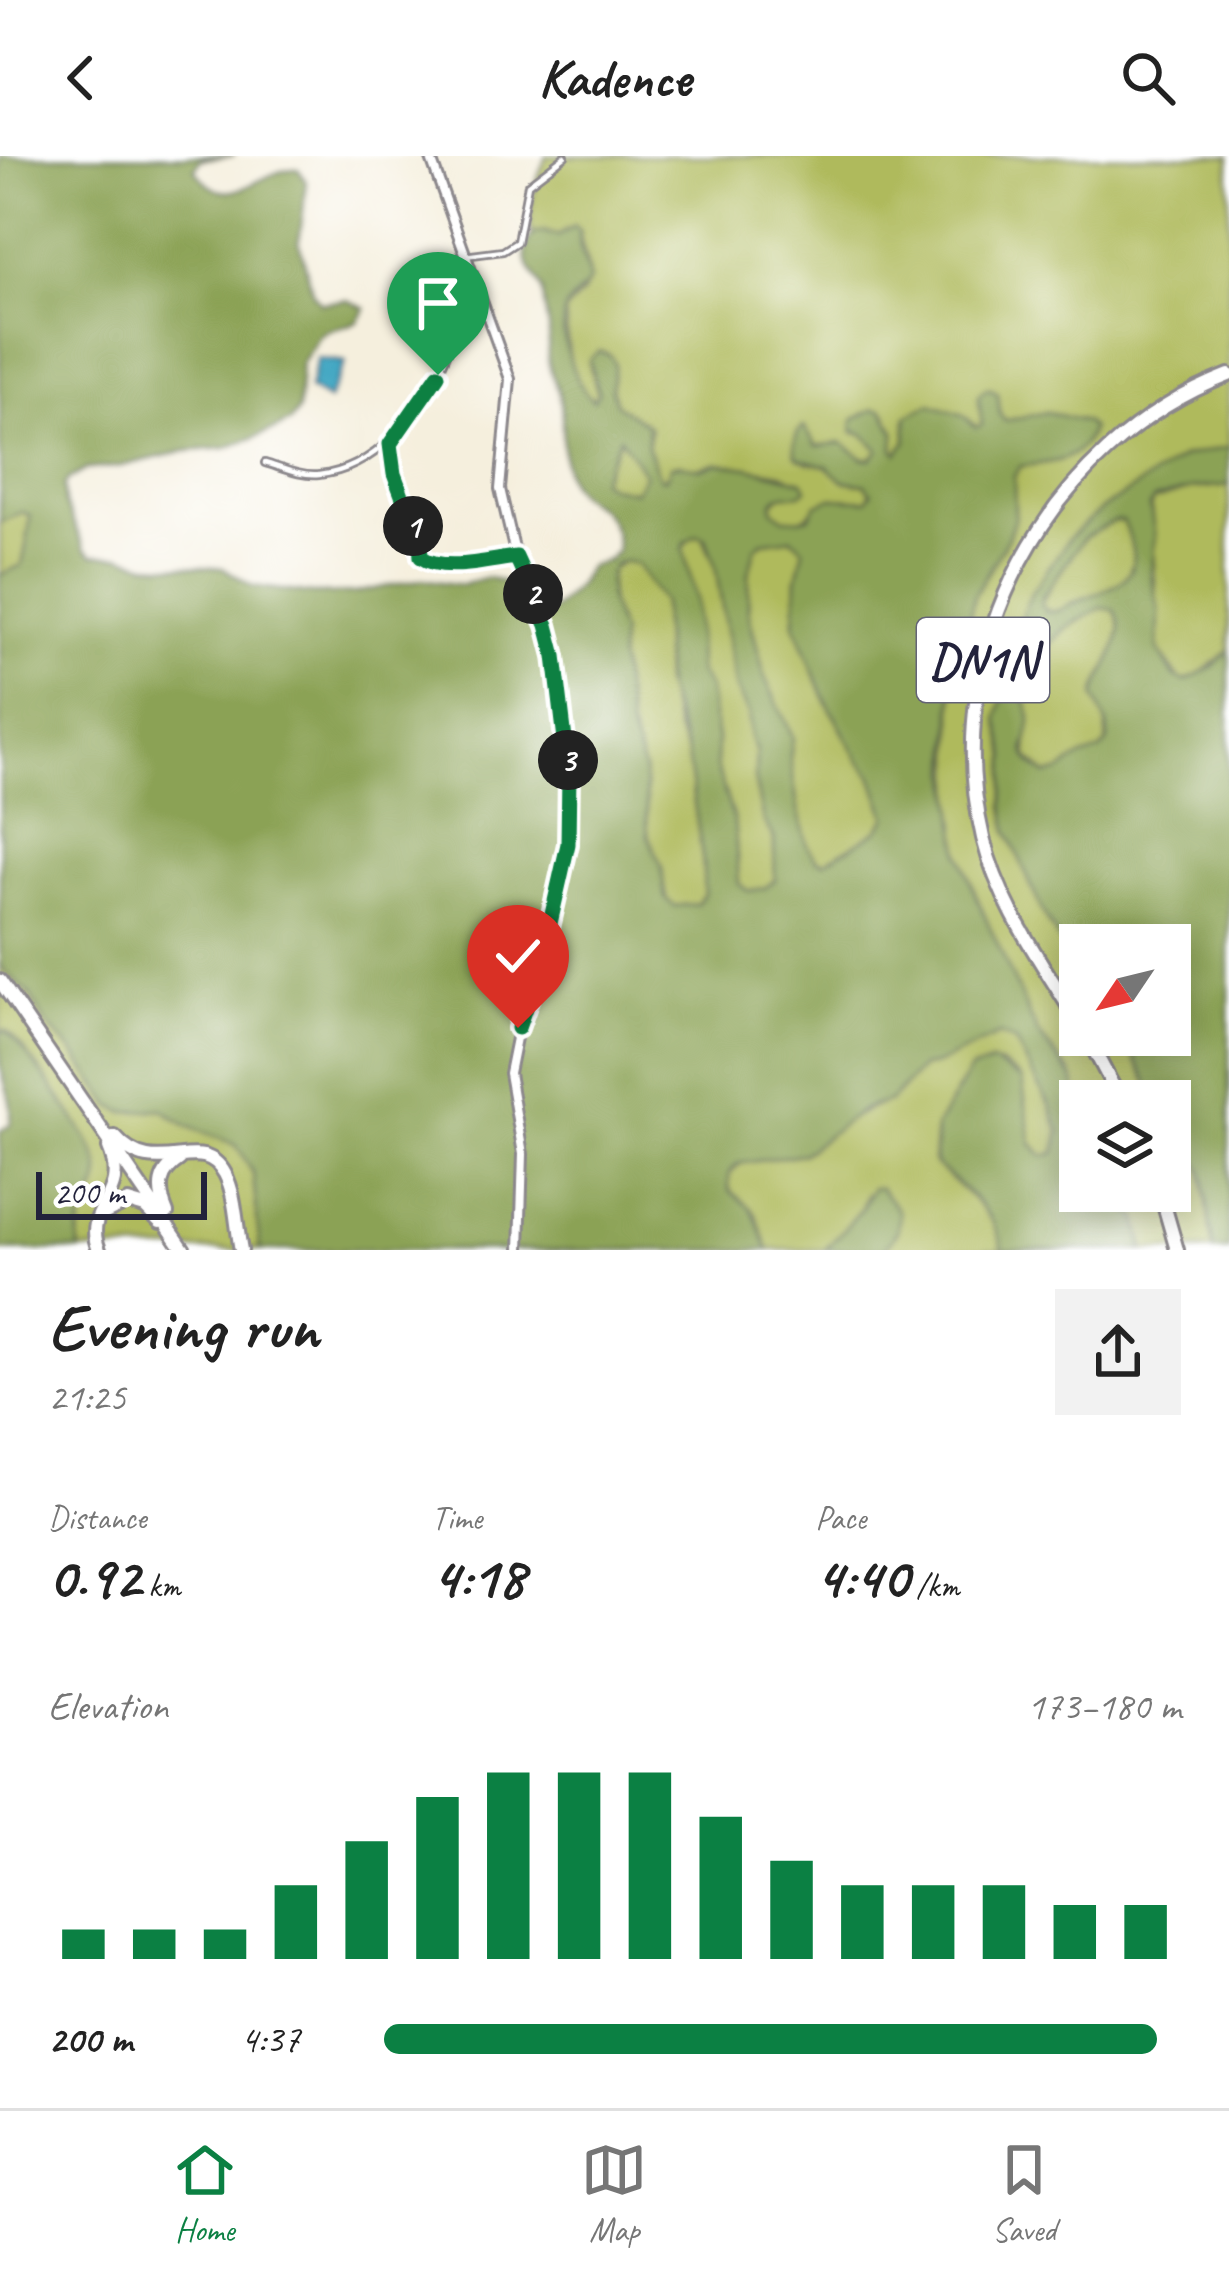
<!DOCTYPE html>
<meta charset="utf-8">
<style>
:root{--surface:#fff;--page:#f2f2f2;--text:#222;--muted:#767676;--line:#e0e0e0;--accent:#0b8043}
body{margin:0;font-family:Caveat,sans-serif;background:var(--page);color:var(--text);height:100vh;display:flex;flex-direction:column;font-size:45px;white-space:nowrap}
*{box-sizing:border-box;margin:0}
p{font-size:39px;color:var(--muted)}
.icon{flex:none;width:66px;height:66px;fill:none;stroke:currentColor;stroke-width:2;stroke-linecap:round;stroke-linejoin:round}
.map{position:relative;height:1094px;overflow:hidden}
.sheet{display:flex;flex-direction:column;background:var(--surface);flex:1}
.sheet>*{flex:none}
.needle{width:78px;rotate:235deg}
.fabs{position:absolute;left:1059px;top:768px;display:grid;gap:24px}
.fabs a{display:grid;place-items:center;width:132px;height:132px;border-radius:0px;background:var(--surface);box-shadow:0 6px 30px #0003;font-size:60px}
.scale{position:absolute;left:36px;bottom:30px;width:171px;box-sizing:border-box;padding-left:12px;border:6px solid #22223b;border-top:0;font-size:33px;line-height:42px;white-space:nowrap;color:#22223b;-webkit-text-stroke:9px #fff;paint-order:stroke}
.pin{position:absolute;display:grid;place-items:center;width:102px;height:102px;color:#fff;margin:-123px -51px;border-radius:50% 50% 50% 0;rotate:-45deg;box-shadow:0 0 12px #0007}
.pin .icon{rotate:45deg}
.km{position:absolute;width:60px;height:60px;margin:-30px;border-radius:50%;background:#222;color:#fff;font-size:33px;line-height:60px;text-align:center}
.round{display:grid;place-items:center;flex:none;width:126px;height:126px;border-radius:0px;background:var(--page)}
.head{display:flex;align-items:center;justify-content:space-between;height:204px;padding:0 48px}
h1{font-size:66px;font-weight:700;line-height:90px}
.figures{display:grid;grid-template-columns:repeat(3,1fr);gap:18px;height:204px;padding:12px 48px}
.figures div{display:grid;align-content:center}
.figures b{font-size:60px;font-weight:700}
.figures small{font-size:33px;font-weight:400}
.figures p{font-size:33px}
.chart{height:336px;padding:24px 48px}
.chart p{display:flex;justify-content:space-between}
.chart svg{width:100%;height:216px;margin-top:12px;stroke:var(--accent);stroke-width:6}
ul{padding:0 48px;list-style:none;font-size:39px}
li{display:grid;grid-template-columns:192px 144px 1fr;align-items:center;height:90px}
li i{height:30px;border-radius:15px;background:var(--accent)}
header{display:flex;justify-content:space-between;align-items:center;height:156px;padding:0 48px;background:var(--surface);font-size:54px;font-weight:700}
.menu{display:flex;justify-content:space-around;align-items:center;height:168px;border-top:3px solid var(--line);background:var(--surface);font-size:33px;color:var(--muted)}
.menu a{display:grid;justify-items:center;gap:6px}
.menu .current{color:var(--accent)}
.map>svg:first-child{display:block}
.green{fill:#afba5c;stroke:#686e4c;stroke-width:3}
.forest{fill:#8ba254;stroke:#566248;stroke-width:3;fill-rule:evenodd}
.water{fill:#43a7c3;stroke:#32647f;stroke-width:3}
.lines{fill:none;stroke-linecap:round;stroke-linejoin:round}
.street-casing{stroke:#8c888c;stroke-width:10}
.secondary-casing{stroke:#8c888c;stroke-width:14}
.highway-casing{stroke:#8c888c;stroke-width:18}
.street{stroke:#fff;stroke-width:4.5}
.secondary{stroke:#fff;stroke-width:8}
.highway{stroke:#fff;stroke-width:12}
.route-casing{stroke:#fff;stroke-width:24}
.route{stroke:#0b8043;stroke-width:15}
.labels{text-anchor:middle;stroke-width:9;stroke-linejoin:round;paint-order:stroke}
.shield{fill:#fff;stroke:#646476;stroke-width:3}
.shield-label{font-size:48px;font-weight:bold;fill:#22223b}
</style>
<header><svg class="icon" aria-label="back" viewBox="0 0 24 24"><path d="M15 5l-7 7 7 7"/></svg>Kadence<svg class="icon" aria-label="search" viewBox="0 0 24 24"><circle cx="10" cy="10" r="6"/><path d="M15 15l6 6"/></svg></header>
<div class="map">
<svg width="1229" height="1094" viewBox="0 0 1229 1094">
<rect width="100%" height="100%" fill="#fff"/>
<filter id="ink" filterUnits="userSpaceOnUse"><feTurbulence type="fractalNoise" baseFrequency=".00833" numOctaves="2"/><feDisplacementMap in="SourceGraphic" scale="24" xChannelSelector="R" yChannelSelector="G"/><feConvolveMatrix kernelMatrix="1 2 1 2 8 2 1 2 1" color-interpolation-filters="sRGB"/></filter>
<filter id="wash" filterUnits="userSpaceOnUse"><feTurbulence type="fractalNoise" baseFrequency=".004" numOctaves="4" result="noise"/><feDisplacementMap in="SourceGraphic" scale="48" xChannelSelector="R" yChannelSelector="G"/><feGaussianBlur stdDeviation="2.7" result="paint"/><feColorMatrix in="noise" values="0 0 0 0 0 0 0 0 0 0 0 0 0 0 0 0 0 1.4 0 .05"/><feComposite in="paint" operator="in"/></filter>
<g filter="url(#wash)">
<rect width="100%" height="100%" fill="#f5efdd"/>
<!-- green -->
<path class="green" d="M546,0H1229V291L1183,301L1102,353L1070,381L1024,454L998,563L1007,601L1004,649L1008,675L1042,755L1058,783L1080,807V879H1123L1158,945L1080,947L1071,917L1038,878L994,785L960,697L953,641V530L974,440L1008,381L1015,361L1014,320L1021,310C1048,306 1076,307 1090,278L1085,266L1047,256L1005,265L1000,260L998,238L992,233L979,249L984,265L978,272L963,259L930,248L906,264L907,286L897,297L894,293L895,276L886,257L855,277L864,278L879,294L871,303L863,302L842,287L817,290L810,280L798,276L795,298L806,306L827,310L843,325L865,328L872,333L867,344L832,342L801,363L784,362L773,354V346L783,339L790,321L782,317L717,307L660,322L647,290L650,273C641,260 627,262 617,250C605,234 616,216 611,200L604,196L589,208L598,237L593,244C566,223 568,187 565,156C570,147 580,143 585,134C595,118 580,92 579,74H566L559,80L543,75L532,81C526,54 536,25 546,0Z
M620,281L645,318L641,330L635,335L610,330L600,324Z
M1229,329V494L1194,523L1181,525L1158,494L1151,345L1191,333Z
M22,356L30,360C33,370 25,396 22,409L0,419V367Z
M1114,365H1123C1129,374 1129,381 1132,393C1139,427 1107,433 1082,443C1068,449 1063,457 1046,455L1041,448C1044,438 1078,389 1087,380C1094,373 1104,369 1114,365Z
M702,379L715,409L736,532L749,559L750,580L756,596L755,626L763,664L774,682L775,724L765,732L748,735L739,728L734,665L716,610L717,583L708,531L698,516L696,444L683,392L690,382Z
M792,382L804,393L797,423L795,468L824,541L858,603L872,619L887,661L877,675L824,706L816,703L807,688L798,653L790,602L793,581L765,522L748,455L749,416L755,392L762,386Z
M623,405L636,408L662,445L664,526L676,574L687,598L703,707L704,738L697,748L675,750L668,745L648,679L644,615L629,571L619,502L621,478L609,445L610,415Z
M1101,452L1114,453C1132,481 1102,512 1095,540L1107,568L1106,589C1096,600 1062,617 1047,619L1028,601L1025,543L1035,529L1043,495L1066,472Z
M0,810L30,839L45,867L73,896L112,950L124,956L162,953L187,970L236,989L253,1017L260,1094H79C79,1082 79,1069 84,1057C91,1042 99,1032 99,1014C99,993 20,878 0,875Z
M999,879L1015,886L1051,951L1060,976L1055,997L1043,1000L1032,987L1019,921L1002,909L990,907L970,914L936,971L933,1005C958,1034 995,1051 1003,1094H883L898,1073L866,1038L860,1055L825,1094H769L755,1057L731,1038L727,1021L742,1006L802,998L840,967L893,942L922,911L935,909Z
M1170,957L1203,1015L1213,1094H1145L1137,1061L1117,1046L1113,1035H1170Z"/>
<!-- forest -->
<path class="forest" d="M0,0H234L201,3L195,13C230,65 260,10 298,13L307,26L299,86L313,137L321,147L347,144L366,153L358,166L326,175L319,180L301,208L298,255L290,266L275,274L226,292L186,295L117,311L87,313L69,323L64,330L65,347L85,393L92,399L122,400L147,408L223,412L253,430L313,438L354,437L423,423L462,429L487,421L504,426L528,461L544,463L577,430L588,411L608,404L617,394C615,340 578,353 567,321C560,297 564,271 561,247C559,231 550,218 548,203C546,194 549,192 549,184C549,170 544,153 543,138C540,120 519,108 528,87C534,70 547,78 559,80L574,70L579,75L580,91L590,124C584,137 569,142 565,154C558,177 574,229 593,244L598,237L589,204L599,195L611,200L615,208L611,233L617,249L648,269L647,290L660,322H666L671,310L680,308L701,313L717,307L748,311L803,325L807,333L800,338L778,340L773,346V354L784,362L801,363L809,361L816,349L832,342L867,344L872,337L865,328L843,325L827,310L798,302C792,293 794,277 804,271L817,290L842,287L863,302L871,303L879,294L864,278L852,274L854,263L874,253L883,254L895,276L894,293L898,297L907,285V260L930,248L963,259L976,272L982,269L978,240L987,232L998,238L1000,259L1005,265L1047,256L1085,266L1091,273C1078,308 1052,306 1021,310L1014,320L1015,361L1008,381L974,440L953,530L950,615L960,697L975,738L1038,878L1073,921L1080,947V1035H1113L1117,1046L1137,1061L1145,1094H1003C996,1056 963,1031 935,1009L936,971L970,914L993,907L1022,924L1032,987L1043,1000L1055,997L1060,976L1051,951L1015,886L999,879L935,909L922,911L890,945L865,952L802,998L738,1008L729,1017V1034L752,1053L769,1094H260L253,1017L236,989L187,970L162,953L124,956L112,950L73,896L45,867L30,839L0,810V419L22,409C24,400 31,366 30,360L22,356L0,367ZM620,281L645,318L635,335L610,330L600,324ZM698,379L706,382L715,409L736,532L749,559L750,580L756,596L755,626L763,664L774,682L775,724L765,732L748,735L739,728L734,665L716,610L717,583L708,531L698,516L696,444L683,392L686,385ZM792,382L804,393L797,423L795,468L824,541L858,603L872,619L887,661L877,675L824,706L816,703L807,688L798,653L790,602L793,581L765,522L748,455L749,416L755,392L762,386ZM623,405L636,408L662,445L665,531L687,598L703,707L704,738L697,748L675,750L665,742L662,711L648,679L644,615L629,571L619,502L621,477L609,444V419L615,408Z
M1229,291V329L1195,332L1154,343L1150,350L1155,381L1151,418L1159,454L1158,493L1174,520L1185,525L1212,511L1229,494V1094H1213L1203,1015L1170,957V945L1157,944L1123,879H1170V789H1080V807L1058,783L1042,755L1008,675L1004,649L1007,601L998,563L1022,458L1031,437L1070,381L1102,353L1183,301ZM1114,365H1123C1129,375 1129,382 1132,393C1139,427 1106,434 1082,443C1067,449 1063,457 1046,455L1041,448L1043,440L1084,382ZM1101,452L1114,454C1132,481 1102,512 1095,540L1107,568L1108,585C1098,602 1088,596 1074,605C1063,613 1062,617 1047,619C1011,597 1031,589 1031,563C1031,556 1027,550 1025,543L1037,525L1043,495L1066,472Z
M5,874C26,891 98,989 100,1013C101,1031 92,1042 84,1057C78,1068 79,1082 79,1094H0V975L10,969C15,947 3,927 0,908C0,898 0,885 0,875Z
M872,1032H880L899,1055C901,1071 894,1082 883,1094H825L860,1055Z"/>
<!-- water -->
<path class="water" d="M317,202L345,206L328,244L309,233Z"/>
</g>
<g filter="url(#ink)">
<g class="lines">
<defs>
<path id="street" d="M464,100L503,95L517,86L528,28L565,0
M390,288L394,318L424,405L445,408L515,401
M265,307C282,312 302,321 319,319C375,313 417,261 440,214C452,189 459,161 479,141"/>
<path id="secondary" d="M430,0L510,223L500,333L516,401L547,469L555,500L569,617V688L541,807L518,872L509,917L523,998L520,1094"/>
<path id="highway" d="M0,825L184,1094
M1080,869C1044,809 1000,752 983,682C938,492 1047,289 1229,219
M1086,879L1121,945
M115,981C156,1029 201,973 225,1018C236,1039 236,1070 241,1094
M1160,1035L1177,1094
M167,1057C157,1033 158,1017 180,1003
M101,1059L128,1046L145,1051L160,1066
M99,1094C81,1051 131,1043 109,992"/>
</defs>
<!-- street casing -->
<use href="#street" class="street-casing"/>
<!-- secondary casing -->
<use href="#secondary" class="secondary-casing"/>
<!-- highway casing -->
<use href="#highway" class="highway-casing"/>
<!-- street -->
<use href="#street" class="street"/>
<!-- secondary -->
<use href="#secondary" class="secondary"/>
<!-- highway -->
<use href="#highway" class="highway"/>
</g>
</g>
<g class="lines" filter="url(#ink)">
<defs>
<path id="route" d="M438,219L390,288L394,318L420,387L421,401C443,417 490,404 516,401L547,469L555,500L569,617L568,688L541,807L518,872"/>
</defs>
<!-- route casing -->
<use href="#route" class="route-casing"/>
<!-- route -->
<use href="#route" class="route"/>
</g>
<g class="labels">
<!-- shield labels -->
<rect class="shield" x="917" y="462" width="132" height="84" rx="9"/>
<g class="shield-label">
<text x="983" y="521">DN1N</text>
</g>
</g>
</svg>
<div class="fabs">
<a><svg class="needle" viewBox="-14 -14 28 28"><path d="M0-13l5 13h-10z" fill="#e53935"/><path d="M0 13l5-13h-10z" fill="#767676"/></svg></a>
<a><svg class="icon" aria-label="layers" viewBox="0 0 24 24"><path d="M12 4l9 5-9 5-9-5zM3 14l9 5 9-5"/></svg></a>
</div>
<div class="scale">200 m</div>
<div class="pin" style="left:438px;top:219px;background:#1e9e55"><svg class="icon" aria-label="arrive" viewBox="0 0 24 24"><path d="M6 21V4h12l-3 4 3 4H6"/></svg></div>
<div class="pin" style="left:518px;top:872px;background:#d93025"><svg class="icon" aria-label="check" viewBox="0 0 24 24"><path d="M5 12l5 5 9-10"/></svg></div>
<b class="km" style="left:413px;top:370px">1</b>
<b class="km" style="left:533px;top:438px">2</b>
<b class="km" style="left:568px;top:604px">3</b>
</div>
<section class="sheet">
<div class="head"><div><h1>Evening run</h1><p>21:25</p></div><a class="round"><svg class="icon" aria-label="share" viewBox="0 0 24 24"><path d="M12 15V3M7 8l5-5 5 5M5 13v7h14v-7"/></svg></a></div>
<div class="figures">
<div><p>Distance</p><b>0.92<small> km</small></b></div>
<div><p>Time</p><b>4:18</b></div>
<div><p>Pace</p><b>4:40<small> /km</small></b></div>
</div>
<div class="chart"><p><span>Elevation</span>173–180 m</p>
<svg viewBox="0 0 160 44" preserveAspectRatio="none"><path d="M5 44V38M15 44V38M25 44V38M35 44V29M45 44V20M55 44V11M65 44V6M75 44V6M85 44V6M95 44V15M105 44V24M115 44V29M125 44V29M135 44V29M145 44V33M155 44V33"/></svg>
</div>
<ul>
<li><b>200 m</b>4:37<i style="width:97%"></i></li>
</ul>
</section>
<nav class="menu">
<a class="current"><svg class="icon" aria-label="home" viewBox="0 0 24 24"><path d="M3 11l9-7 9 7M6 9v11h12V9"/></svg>Home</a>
<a><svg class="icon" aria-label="map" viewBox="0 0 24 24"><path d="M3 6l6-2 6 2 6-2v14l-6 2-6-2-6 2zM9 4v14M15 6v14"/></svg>Map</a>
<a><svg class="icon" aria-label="saved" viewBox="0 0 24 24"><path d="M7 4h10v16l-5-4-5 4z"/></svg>Saved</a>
</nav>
